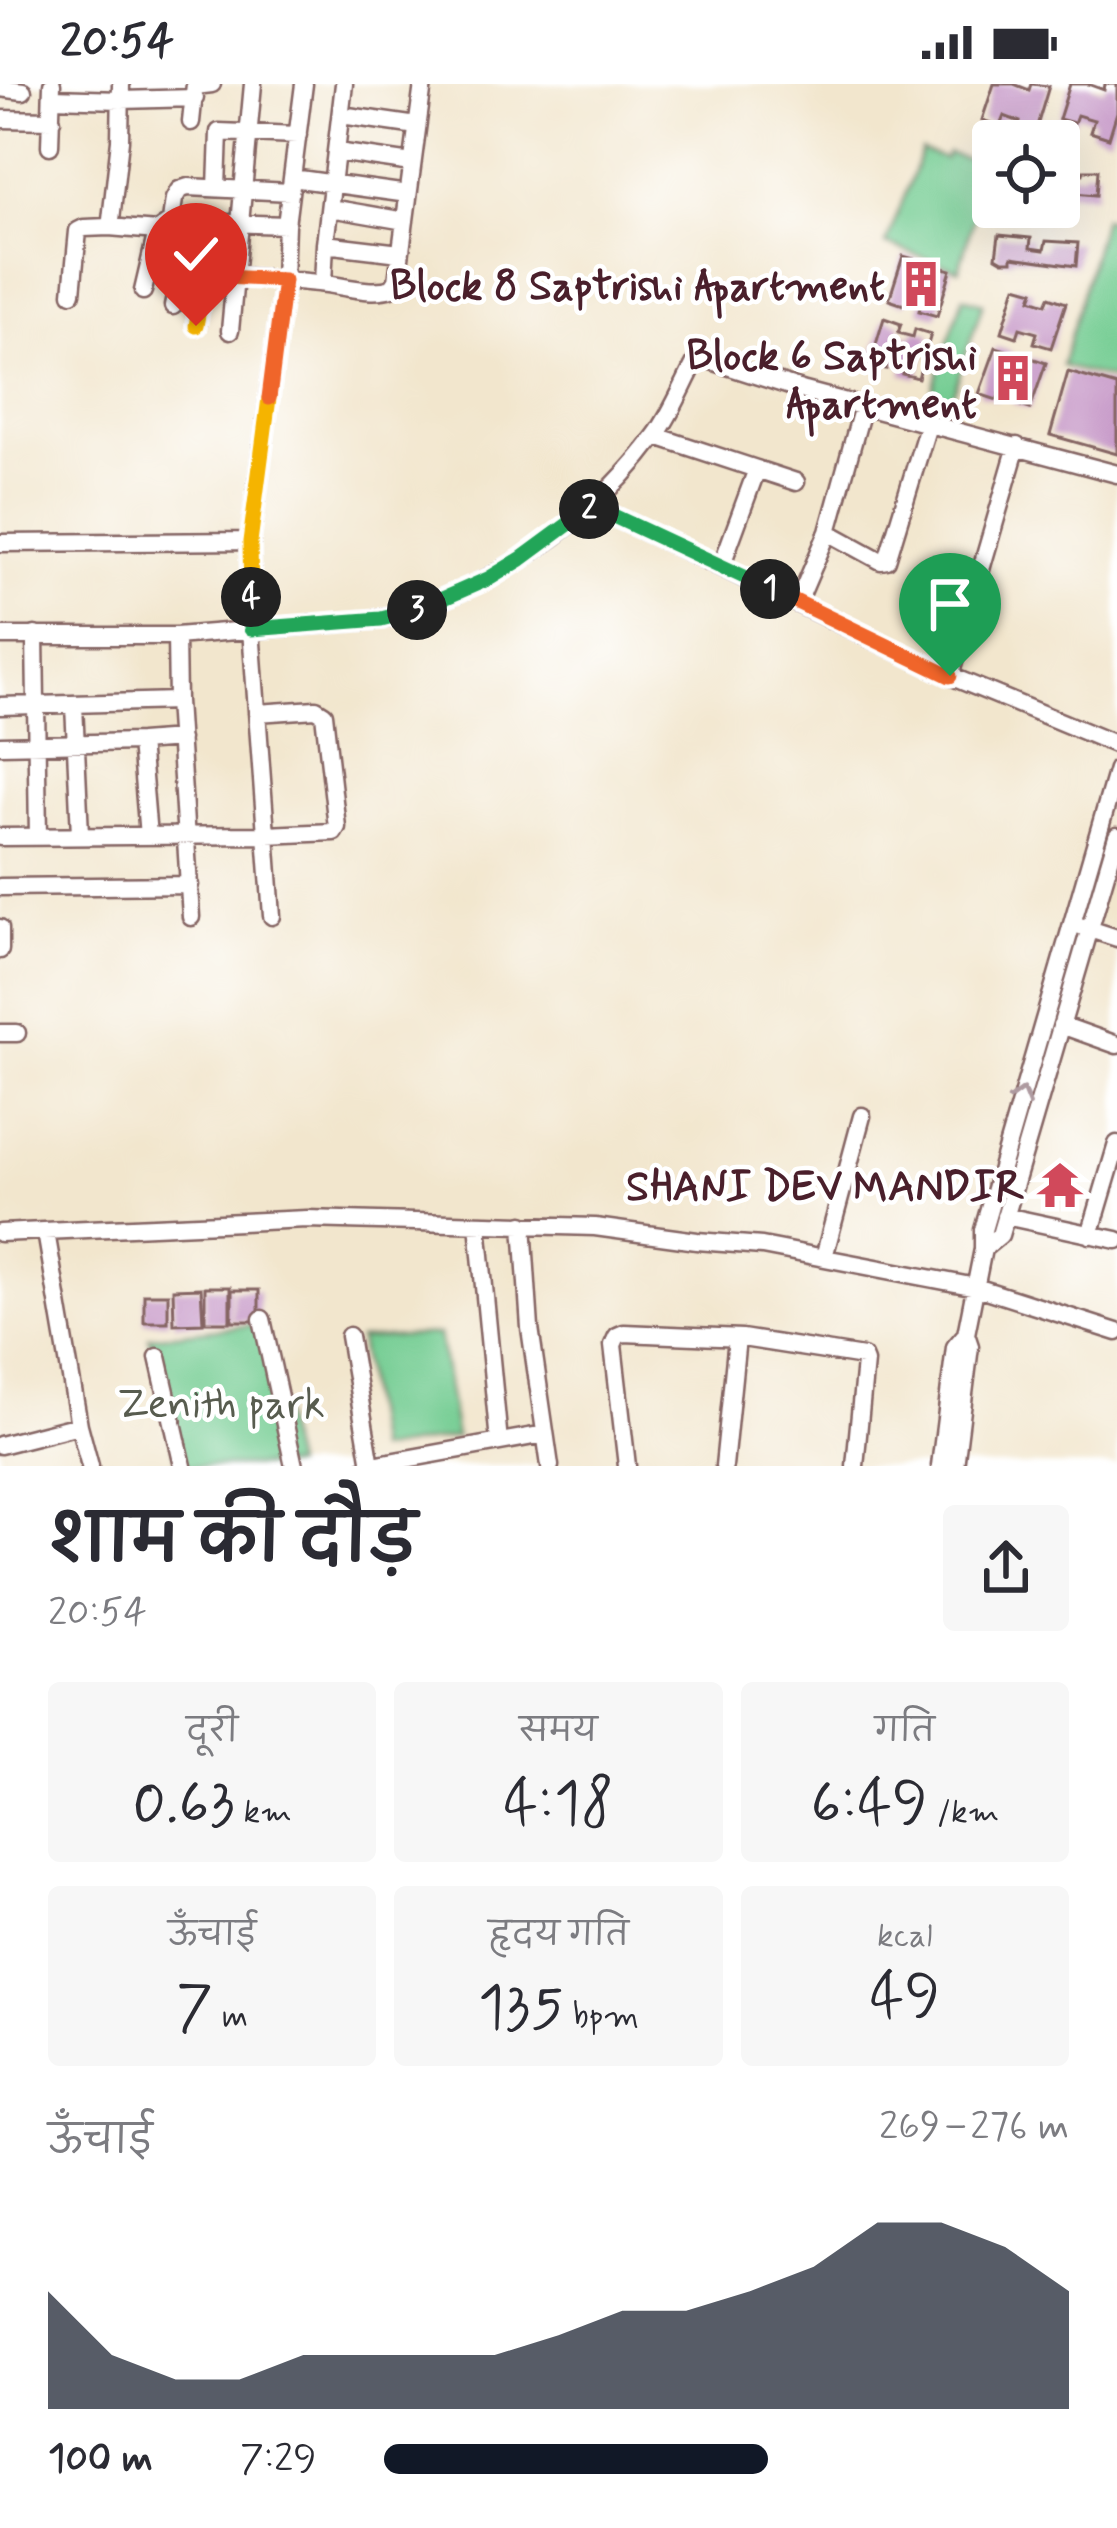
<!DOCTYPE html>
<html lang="hi">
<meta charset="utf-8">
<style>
:root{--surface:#fff;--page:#f7f7f7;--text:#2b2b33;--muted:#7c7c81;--accent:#111827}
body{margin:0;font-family:Mynerve,"Playpen Sans Deva",sans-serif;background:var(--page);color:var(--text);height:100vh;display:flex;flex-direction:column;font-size:45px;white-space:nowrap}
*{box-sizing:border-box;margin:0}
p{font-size:39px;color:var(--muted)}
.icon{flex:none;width:66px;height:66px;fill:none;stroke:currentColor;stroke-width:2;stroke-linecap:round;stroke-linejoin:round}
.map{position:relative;height:1382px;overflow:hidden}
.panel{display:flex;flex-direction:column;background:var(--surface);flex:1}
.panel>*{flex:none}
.controls{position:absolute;left:972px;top:36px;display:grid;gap:24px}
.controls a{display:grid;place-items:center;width:108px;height:108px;border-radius:12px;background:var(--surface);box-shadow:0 12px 48px #0002;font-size:60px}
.pin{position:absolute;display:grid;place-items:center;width:102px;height:102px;color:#fff;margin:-123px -51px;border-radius:50% 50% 50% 0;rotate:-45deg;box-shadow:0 0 12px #0007}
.pin .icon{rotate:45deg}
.km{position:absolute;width:60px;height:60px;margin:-30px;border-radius:50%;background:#222;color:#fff;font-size:33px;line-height:60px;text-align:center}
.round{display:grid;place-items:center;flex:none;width:126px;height:126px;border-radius:12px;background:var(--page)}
.headline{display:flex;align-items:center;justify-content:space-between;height:204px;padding:0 48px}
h1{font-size:66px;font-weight:600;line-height:90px}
.stats{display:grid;grid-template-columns:repeat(3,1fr);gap:18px;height:204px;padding:12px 48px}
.stats div{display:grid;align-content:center;border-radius:12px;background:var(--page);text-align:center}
.stats b{font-size:60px;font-weight:600}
.stats small{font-size:33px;font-weight:400}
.stats p{font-size:33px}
.chart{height:336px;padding:24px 48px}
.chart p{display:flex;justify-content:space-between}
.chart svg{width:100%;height:216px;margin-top:12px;fill:var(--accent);opacity:.7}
ul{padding:0 48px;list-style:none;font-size:39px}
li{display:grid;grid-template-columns:192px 144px 1fr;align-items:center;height:90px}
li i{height:30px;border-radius:15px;background:var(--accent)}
.status{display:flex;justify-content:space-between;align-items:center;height:84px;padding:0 60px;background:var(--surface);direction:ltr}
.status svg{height:33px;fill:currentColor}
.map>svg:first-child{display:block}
.green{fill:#73cc92;stroke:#5e765e;stroke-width:3}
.building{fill:#c595c6}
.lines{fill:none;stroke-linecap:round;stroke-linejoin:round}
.minor-casing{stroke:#856564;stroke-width:21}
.minor{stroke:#fff;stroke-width:16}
.oneway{stroke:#ae9aa0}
.split-1-casing{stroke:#fff;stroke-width:24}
.split-2-casing{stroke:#fff;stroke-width:24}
.split-3-casing{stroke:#fff;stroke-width:24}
.split-4-casing{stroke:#fff;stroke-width:24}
.split-5-casing{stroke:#fff;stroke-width:24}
.split-6-casing{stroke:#fff;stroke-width:24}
.split-7-casing{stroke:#fff;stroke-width:24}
.split-1{stroke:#f0652b;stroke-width:15}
.split-2{stroke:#22a559;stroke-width:15}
.split-3{stroke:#22a559;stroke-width:15}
.split-4{stroke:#22a559;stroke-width:15}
.split-5{stroke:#f5b400;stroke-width:15}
.split-6{stroke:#f0652b;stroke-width:15}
.split-7{stroke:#f5b400;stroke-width:15}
.labels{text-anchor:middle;stroke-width:9;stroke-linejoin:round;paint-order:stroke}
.poi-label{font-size:42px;font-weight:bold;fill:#4a1f2b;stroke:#fff;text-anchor:end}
.park-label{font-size:42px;fill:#585c4f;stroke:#fff}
</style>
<div class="status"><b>20:54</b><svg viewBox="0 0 49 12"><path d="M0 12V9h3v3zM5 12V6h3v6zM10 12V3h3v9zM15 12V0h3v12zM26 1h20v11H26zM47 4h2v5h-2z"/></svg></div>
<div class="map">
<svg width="1117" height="1382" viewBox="0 0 1117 1382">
<rect width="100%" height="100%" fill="#fff"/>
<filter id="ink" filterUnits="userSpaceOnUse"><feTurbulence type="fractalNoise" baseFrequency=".00833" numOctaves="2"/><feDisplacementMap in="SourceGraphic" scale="24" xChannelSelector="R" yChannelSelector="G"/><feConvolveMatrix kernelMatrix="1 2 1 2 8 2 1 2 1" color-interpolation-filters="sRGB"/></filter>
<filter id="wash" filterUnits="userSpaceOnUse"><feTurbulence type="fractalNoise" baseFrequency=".004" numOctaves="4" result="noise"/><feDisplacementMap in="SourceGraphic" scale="48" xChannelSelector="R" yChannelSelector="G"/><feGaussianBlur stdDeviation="2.7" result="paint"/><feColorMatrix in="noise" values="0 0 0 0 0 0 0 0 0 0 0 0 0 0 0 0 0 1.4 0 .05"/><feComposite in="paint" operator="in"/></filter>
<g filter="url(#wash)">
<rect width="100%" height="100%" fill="#f2e6cd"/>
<!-- green -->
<path class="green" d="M922,67L945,75L948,69L988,82L959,186L886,160Z
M1103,134L1117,138V297L1062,282Z
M963,213L983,219L949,322L929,316Z
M261,1240L293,1382H178L149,1253Z
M439,1250L456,1353L376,1367L359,1255Z"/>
<g id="blocks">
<!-- building -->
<path class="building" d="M994,0H1014L1029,6L1031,0L1049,2L1034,52L1017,47L1020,38L1004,32L1000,42L982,36Z
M1070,0H1088L1104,6L1105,0H1117V28L1109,54L1090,48L1094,36L1077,31L1074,39L1059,35Z
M1084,86H1098L1096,111L1063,108V104L1059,103V89L1083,90Z
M999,151L1031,154L1030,164L1044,166L1046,157L1078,159L1076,182L1012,173V177H1003L996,173Z
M903,172L918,176L916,184L932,188L934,181L951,186L937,232L919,227L922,216L907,212L904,221L889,216Z
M1016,202L1034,207L1031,215L1046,220L1049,213L1066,219L1051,264L1034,259L1037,249L1020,244L1017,253L1002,248Z
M884,234L901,240L898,249L913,253L915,245L931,250L918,294L902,290L905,281L888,276L886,285L870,280Z
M996,263L1012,268L1009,276L1028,282L1031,274L1046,279L1030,325L1012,319L1015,310L1001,306L997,316L979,310Z
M1068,288L1117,302V370L1050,351Z
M205,1203H230V1238H205Z
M201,1204L203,1239L174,1240L173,1205Z
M232,1206H259V1237H232Z
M144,1210H168V1238H144Z"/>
</g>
</g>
<g filter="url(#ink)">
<use href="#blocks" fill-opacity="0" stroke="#856564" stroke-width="3"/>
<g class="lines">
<defs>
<path id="minor" d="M195,2L212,0
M0,4L23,7
M52,14L121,16L195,14
M341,31L417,42
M0,35L52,36
M191,38L195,0
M50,62L52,0
M337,68L412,79
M292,94L408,110
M217,104L219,48L298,51
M330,124L405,137
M171,137L174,115L179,106L188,103L290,108
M109,143L157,147
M325,160L400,169
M151,176C205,193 261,193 318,199C341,201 370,211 392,204L397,197L423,0
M194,187L205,139
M323,199L325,160L344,0
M143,207L157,147L171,137L286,141
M72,209L78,147L84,144L109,143L111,136L120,56L121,0
M173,222L181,185
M196,242L206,190
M230,247L253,0
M656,352L796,398
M592,422L950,592L1117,661
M828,448L863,322
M0,459L250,457
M721,483L757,385
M798,518L828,448L881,477L887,476L929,338
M35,551L38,753
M0,552H176L381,535C488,508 590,441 656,351C672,329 683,301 696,277L702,274L805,307L1117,390
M176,552L177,617L191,833
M950,592L1017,362
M74,621L80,750
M0,622L177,617
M140,658L180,655
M0,661L140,658L148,752
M0,753L266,751L334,748L337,743L324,630L316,625L257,629
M0,803L190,801
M272,832L251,545L250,457L284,196L286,141L304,0
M1080,842L1117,854
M0,844V866
M1061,941L1117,961
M0,949H17
M1005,1132L1117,1156
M478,1140L499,1358
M523,1140L530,1244L550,1382
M46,1148L79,1341L90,1382
M0,1149L307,1135L595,1143L697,1157L762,1162L976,1203L1117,1248
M1090,1151L1117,1060
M983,1165L1000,1151L1117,752
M824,1173L862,1032
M262,1235L294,1382
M349,1252L371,1381
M158,1273L183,1382
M0,1361L79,1341
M367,1382L545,1350
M627,1382L613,1261L617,1252L624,1249L742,1254L863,1273L865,1278L855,1382
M724,1382L737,1254
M940,1382L955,1263L966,1250
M955,1382L970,1262L966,1250L983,1165V1146L1117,685"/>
</defs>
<!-- minor casing -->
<use href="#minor" class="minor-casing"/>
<!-- minor -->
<use href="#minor" class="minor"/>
</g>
<!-- one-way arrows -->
<defs><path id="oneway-chevron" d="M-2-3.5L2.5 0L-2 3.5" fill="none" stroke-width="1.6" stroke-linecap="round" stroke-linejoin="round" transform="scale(3)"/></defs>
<use class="oneway" href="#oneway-chevron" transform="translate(1021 1012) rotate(-74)"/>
</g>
<g class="lines" filter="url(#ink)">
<defs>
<path id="split-1" d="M770,505L950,592"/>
<path id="split-2" d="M589,425L592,422L770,505"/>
<path id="split-3" d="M417,526L490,494L521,475L589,425"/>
<path id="split-4" d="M251,513V545L381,535L417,526"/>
<path id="split-5" d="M251,513L250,458L269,314"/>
<path id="split-6" d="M205,192L284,196L269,314"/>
<path id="split-7" d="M196,242L205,192"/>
</defs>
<!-- split-1 casing -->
<use href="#split-1" class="split-1-casing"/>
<!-- split-2 casing -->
<use href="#split-2" class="split-2-casing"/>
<!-- split-3 casing -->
<use href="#split-3" class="split-3-casing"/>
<!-- split-4 casing -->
<use href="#split-4" class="split-4-casing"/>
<!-- split-5 casing -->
<use href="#split-5" class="split-5-casing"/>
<!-- split-6 casing -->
<use href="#split-6" class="split-6-casing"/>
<!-- split-7 casing -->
<use href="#split-7" class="split-7-casing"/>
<!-- split-1 -->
<use href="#split-1" class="split-1"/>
<!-- split-2 -->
<use href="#split-2" class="split-2"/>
<!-- split-3 -->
<use href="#split-3" class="split-3"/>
<!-- split-4 -->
<use href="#split-4" class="split-4"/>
<!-- split-5 -->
<use href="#split-5" class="split-5"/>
<!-- split-6 -->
<use href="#split-6" class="split-6"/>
<!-- split-7 -->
<use href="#split-7" class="split-7"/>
</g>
<!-- icons -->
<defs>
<symbol id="building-bare" viewBox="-9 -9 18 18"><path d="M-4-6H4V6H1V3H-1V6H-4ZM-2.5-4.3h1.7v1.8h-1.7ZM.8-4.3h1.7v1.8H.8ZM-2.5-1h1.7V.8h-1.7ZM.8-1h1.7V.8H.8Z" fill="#d1495b" stroke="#fff" stroke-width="2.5" paint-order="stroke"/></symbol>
<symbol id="temple-bare" viewBox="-9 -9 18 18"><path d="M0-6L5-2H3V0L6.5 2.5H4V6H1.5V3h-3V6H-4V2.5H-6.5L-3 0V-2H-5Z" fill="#d1495b" stroke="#fff" stroke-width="2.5" paint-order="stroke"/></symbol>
</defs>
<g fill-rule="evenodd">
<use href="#building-bare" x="888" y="167" width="66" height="66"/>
<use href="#building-bare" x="980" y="261" width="66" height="66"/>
<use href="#temple-bare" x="1027" y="1068" width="66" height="66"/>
</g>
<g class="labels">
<!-- poi labels -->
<g class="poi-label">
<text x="885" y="215">Block 8 Saptrishi Apartment</text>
<text x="977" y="285">Block 6 Saptrishi<tspan x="977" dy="48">Apartment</tspan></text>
<text x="1024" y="1116">SHANI DEV MANDIR</text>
</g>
<!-- park labels -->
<g class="park-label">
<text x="221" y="1333">Zenith park</text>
</g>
</g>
</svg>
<div class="controls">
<a><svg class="icon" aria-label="locate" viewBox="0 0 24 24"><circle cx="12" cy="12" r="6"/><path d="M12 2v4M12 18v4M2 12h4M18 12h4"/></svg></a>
</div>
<div class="pin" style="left:950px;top:592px;background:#1e9e55"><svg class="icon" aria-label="arrive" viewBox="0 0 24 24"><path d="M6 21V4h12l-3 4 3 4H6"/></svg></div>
<div class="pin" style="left:196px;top:242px;background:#d93025"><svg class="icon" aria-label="check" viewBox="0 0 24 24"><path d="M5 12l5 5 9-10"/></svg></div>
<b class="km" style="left:770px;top:505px">1</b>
<b class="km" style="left:589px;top:425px">2</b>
<b class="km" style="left:417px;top:526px">3</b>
<b class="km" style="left:251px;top:513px">4</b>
</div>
<section class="panel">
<div class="headline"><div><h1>शाम की दौड़</h1><p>20:54</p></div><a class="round"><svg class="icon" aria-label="share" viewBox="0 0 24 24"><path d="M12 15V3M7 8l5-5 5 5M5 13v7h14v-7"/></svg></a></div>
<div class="stats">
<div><p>दूरी</p><b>0.63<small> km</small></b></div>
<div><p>समय</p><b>4:18</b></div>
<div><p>गति</p><b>6:49<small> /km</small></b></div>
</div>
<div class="stats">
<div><p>ऊँचाई</p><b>7<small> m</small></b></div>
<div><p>हृदय गति</p><b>135<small> bpm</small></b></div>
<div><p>kcal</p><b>49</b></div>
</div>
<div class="chart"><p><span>ऊँचाई</span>269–276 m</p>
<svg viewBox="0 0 160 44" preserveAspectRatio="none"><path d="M0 44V20L10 33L20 38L30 38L40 33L50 33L60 33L70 33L80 29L90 24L100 24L110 20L120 15L130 6L140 6L150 11L160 20V44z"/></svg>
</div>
<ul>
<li><b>100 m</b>7:29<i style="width:56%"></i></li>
</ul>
</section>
